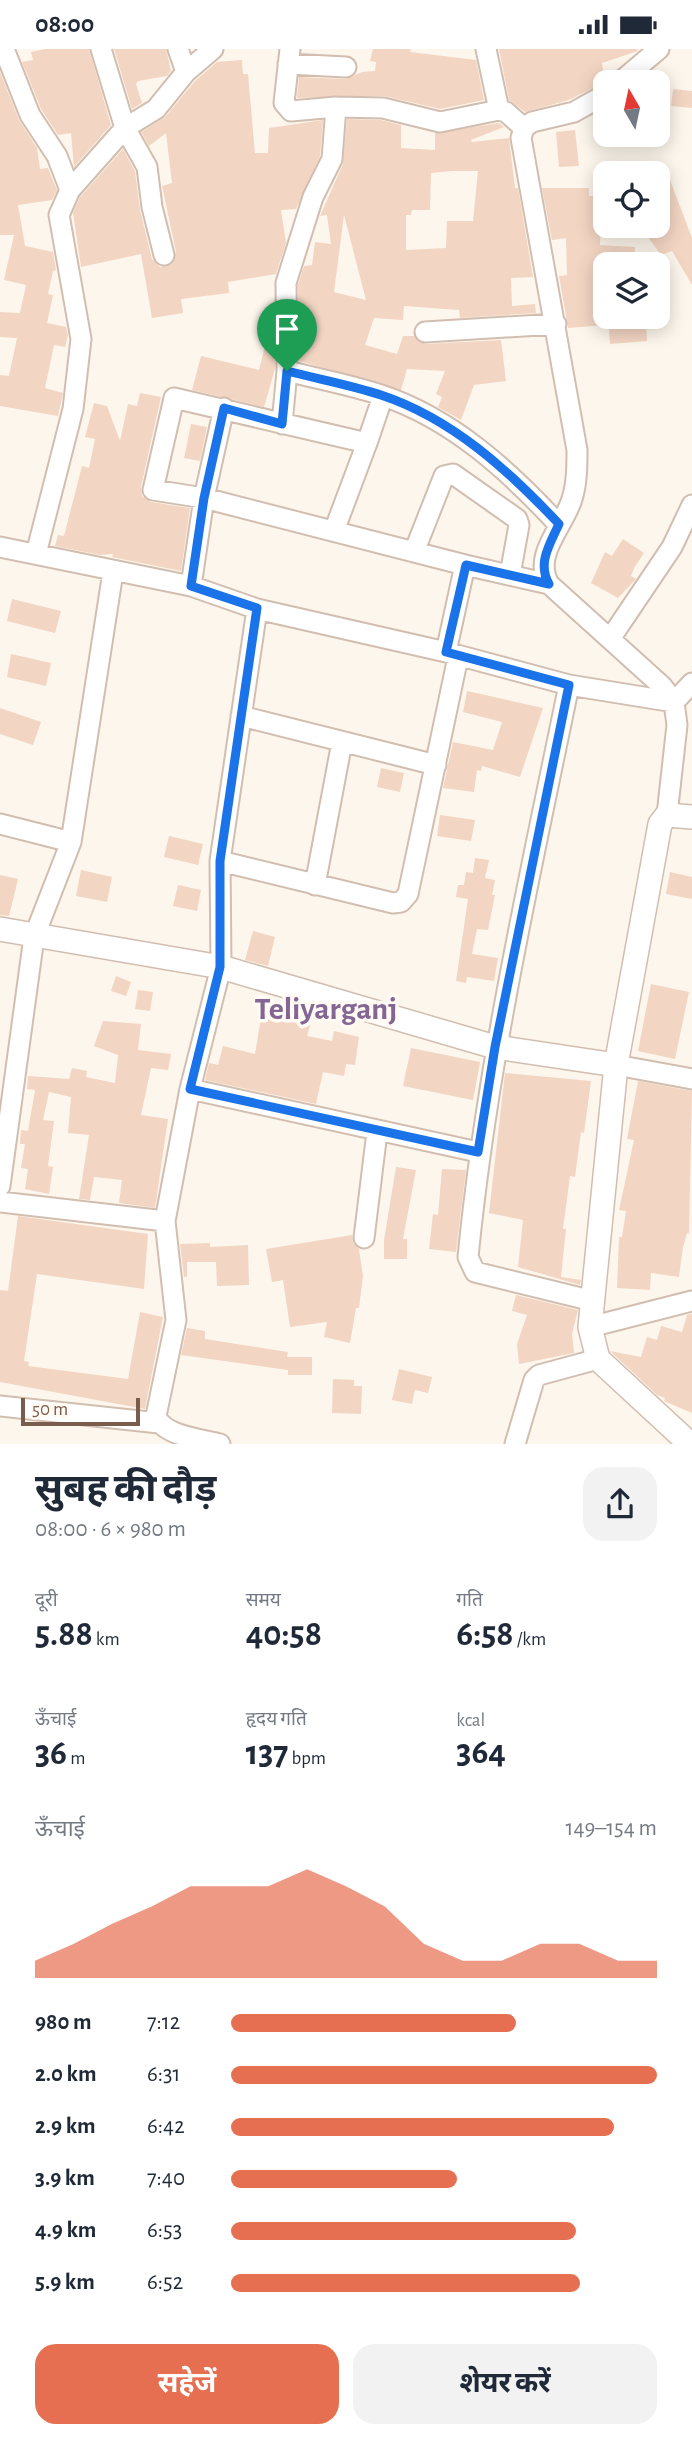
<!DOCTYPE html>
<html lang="hi">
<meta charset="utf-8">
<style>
:root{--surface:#fff;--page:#f2f2f3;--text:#1f2937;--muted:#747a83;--accent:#e76f51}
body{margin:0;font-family:"Alegreya Sans","Noto Sans Devanagari",sans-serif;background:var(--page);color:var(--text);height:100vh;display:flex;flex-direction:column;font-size:26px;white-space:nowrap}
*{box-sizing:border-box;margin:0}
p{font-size:23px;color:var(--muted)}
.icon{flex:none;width:38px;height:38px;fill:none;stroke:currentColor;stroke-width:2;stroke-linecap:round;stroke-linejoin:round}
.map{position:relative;height:1395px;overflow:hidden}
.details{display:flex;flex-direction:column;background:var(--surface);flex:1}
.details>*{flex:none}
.needle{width:46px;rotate:351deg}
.buttons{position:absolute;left:593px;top:21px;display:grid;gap:14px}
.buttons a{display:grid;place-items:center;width:77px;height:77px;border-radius:14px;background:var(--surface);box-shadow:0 4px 18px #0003;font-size:35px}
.scale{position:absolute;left:21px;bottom:18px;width:119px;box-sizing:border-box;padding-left:7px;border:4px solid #7a5c4d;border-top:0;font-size:19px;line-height:24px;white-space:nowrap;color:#7a5c4d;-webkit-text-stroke:5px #fffaf3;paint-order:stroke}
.pin{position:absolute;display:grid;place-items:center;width:60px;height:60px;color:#fff;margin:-72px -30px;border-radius:50% 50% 50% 0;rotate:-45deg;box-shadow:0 0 7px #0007}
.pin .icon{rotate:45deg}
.round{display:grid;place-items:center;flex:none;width:74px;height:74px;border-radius:21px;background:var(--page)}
.headline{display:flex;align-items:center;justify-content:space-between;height:119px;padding:0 35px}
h1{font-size:38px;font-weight:700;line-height:52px}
.metrics{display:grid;grid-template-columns:repeat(3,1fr);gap:10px;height:119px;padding:7px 35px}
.metrics div{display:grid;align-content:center}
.metrics b{font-size:35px;font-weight:700}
.metrics small{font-size:19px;font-weight:400}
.metrics p{font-size:19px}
.chart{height:196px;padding:14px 35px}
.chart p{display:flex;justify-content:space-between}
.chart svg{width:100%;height:126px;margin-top:7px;fill:var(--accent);opacity:.7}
.action{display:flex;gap:14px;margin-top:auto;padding:14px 35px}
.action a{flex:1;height:80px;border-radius:21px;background:var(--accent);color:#fff;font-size:28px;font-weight:700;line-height:80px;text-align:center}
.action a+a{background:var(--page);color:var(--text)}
ul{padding:0 35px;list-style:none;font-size:23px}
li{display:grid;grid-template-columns:112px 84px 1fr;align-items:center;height:52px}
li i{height:18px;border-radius:9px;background:var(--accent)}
.status{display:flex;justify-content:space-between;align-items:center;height:49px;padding:0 35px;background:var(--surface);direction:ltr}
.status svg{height:19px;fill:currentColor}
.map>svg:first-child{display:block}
.building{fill:#f3d5c3;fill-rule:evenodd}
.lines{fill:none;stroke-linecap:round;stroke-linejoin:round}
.minor-casing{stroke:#d1beb0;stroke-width:23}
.tertiary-casing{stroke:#d1beb0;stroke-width:26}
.minor{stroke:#fff;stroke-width:19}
.tertiary{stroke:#fff;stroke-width:23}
.route-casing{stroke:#fff;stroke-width:14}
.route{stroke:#1a73e8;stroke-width:9}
.labels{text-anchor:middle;stroke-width:7;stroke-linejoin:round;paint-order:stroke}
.district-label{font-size:32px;font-weight:bold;fill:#846695;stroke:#fffaf3}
</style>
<div class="status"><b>08:00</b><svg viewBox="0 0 49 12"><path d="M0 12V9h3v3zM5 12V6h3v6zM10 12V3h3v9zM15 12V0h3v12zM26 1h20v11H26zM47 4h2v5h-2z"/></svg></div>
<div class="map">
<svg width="692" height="1395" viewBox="0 0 692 1395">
<rect width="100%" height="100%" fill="#fdf6ec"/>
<!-- building -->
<path class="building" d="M45,0H89L111,76L74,118L71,84L58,86L41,60L22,13L33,11L31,3Z
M114,0H166L171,22L167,27L138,32L136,35L142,54L132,60Z
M373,0H411L410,3L476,11L484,51L440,60L384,47L297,49L299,28L345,30L362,23L375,22L376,13L370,12Z
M499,0H637L638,2L602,14L605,33L569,51L525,63L509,51Z
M242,11L243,25H248L255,104H268L269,79L323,71L320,107L296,160L281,161L286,194L276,225L228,233L229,244L181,250L183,264L152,269L141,205L81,218L73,164L80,148L123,100L135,122L140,161L152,210L160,218L172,215L176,203L162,137L172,134L166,84L149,97L141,83L165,68L195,32L217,13Z
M0,23L19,71L37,99L40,120L48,119L57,141L52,151L18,156L25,197L53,203L56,221L53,222L48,245L53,246L47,274L66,278L68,286L65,298L54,296L45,339L63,344L58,367L0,357V326L9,327L17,289L0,288V263L20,264L26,236L4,231L14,186H0Z
M673,40L692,42V59L671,57Z
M347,70L381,71L401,76V99L435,101V84L499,74L504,78L471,91L472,93L509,89L515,139H518L533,228L511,229L512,257L535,255L536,264L460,269L459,261L404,257L403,271L374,269L365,296L397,305L403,287H414L426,295L501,291L506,332L474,336L461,371L438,358L442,348L436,345L445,322L407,320L401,341L299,312L298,236L304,217L312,216L315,193L331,195L327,166L320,167L343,115ZM453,122H478L473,172H447L446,199L406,201V166H411L412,161H430L431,124ZM344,166L366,251L334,243Z
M575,81L579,117L559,118L556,83Z
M670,131L692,189V236L672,202L661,206L643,181L658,177V171L662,168L658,154V135Z
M542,139H589V147H602L600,196L635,198L634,214L596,215L598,251L606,250V276L568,279L559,227L567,226L566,189L552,191Z
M273,265L275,320L264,358L192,341L201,307L259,321Z
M608,268H646L647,292L610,295Z
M140,344L161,348L141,438L142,447L151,453L190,459L181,522L112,508L113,505L100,506L55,497L58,486L64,487L82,417L89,419L95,390L85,388L94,354L107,357L120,392L128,355L137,357Z
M191,375L207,378L200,412L184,409Z
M623,490L644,504L634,519L631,527L636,530L618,549L591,534L605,503L612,507Z
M12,550L61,562L55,584L7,572Z
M11,605L51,614L46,637L7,628Z
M467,642L543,659L520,728L482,717L481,722L477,721L474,743L443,739L453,693L493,701L502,673L463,663Z
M0,659L41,673L33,696L0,685Z
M381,719L404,724L400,743L377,738Z
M440,766L475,771L471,792L437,787Z
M169,787L203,795L198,816L164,808Z
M475,809L489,811L485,829L495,831L492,846H495L488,881L477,880L472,905L498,909L494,932L467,928L466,934L456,932L468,850L456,848L458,836H464L466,823L473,824Z
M81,821L112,828L107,853L76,847Z
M670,823L692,828V850L666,845Z
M0,826L18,830L9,867L0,866Z
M178,836L201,841L197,862L173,857Z
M253,882L275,888L268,917L245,911Z
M116,927L131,933L126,947L111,942Z
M651,935L689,943L675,1010L638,1002Z
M138,941L153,943L150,962L135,960Z
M266,965L311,973L307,987L332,992L334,982L359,988L355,1016L346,1015L344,1027L323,1023L316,1055L205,1031L209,1014L218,1016L223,997L255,1005L261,968H266Z
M103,972L141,975L138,1001L171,1005L168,1021L151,1019L141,1066L168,1070L155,1159L119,1154L122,1131L94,1128L90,1151L79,1150L89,1086L68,1084L71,1048L49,1043L43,1071L54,1072L48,1117L53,1118L49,1145L25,1140L28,1120L21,1119L25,1095H20L21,1081L28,1082L35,1041L27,1040L28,1027L69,1030L72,1019L87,1022L86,1028L115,1034L118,1006L94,997Z
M411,999L480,1013L473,1051L403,1037Z
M505,1024L591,1032L584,1084L581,1083L575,1128L570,1127L563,1180H566L561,1228L581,1231L580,1236L518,1218L523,1171L489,1164Z
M638,1032L692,1042L689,1185L687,1184L683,1198L679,1228L651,1224L650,1241L617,1239L619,1188H622L626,1162L619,1161L634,1091L627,1090Z
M396,1118L416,1121L403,1190H407V1210H384V1191Z
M442,1120L466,1121L456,1203L429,1200L433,1165L438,1166Z
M18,1167L148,1185L144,1240L37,1225L24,1312L29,1313L28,1317L128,1330L140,1263L163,1268L145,1360L0,1333V1241L8,1242Z
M352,1186L353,1194L359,1200L363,1227L359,1259H356L350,1294L324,1288L327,1273L290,1278L283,1231L272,1233L266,1200Z
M210,1194V1198L248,1196L249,1236L217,1237L216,1213H187V1228H184L180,1195Z
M516,1246L578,1261L572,1285L574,1304L519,1315L517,1295L527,1266L512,1262Z
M692,1265V1364L664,1352L665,1349L657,1346L610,1302L641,1308L647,1288L657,1291L661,1277L682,1283L687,1266Z
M187,1279L205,1282V1290L288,1303L287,1308H312V1326H288V1321L181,1306Z
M399,1320L432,1328L428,1344L415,1341L412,1355L392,1351Z
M333,1330L354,1331V1337H362L361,1365L332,1364Z"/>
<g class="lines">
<defs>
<path id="minor" d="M4,0L30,66L57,107L70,141L59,166L81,290L73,360L36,505
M101,0L125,79L147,118L152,158L164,206
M178,0L186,23
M290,0L284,54L291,62L336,58L383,59L440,73L499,61L506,63L524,79
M486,0L499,61
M288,15L346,18
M620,33L659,0
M606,45L574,63L532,73L524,79L521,89L577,401C577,417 577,434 572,450C564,477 532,506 549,535L662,637L674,653L677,676L667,766
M336,58L332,110L313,148L286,234L287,322C318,330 351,336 381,346C453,370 509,422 559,476
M70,141L125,79L156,60L186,23L213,0
M425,283L556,275
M282,375L287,322
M367,394L383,347
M334,482L367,394L174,349L153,441L204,449L465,516L446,603
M0,498L191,537L257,560L446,603L569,636L674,653L692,634
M414,503L444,427L453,425L517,470L519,476L510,526
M465,516L549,535
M191,537L204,449L224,359
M610,590L672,498L692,456
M569,636C530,826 487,1015 468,1208L475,1223L593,1252
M241,667L436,716
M0,775L71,793
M220,812L393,854L401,853L408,845L458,608
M315,836L342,693
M616,1016L692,1030
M190,1040L478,1103
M0,1137L34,888L71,793L113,523
M0,1153L165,1172
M364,1189L377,1083
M590,1278L692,1252
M0,1357L159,1374
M220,1395C201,1390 163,1387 156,1367L176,1271L165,1172L190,1040L221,918L220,812L257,560
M515,1395L534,1331L539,1326L598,1310"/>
<path id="tertiary" d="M0,880L221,918L495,998L616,1016
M690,1395L598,1310L590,1278L616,1016L660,775L667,766L692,768"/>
</defs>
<!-- minor casing -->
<use href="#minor" class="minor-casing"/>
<!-- tertiary casing -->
<use href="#tertiary" class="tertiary-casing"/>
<!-- minor -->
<use href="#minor" class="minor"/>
<!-- tertiary -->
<use href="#tertiary" class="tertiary"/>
</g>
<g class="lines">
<defs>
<path id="route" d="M287,322C318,330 351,336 381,346C453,370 509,422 559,475C550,495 537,514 549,535L466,516L446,603L569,636L495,998L478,1103L190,1040L220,918V812L257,559L191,537L204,449L224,359L282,375Z"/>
</defs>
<!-- route casing -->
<use href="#route" class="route-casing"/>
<!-- route -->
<use href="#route" class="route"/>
</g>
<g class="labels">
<!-- district labels -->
<g class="district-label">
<text x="326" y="970">Teliyarganj</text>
</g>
</g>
</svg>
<div class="buttons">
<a><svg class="needle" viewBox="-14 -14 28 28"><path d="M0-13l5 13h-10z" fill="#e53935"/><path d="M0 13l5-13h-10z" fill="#747a83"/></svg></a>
<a><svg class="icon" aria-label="locate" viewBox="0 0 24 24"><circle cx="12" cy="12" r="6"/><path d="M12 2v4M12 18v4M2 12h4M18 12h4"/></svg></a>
<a><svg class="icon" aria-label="layers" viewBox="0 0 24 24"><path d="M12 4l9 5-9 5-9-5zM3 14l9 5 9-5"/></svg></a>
</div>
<div class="scale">50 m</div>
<div class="pin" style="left:287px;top:322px;background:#1e9e55"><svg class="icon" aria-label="arrive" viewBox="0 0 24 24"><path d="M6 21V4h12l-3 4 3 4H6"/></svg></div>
</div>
<section class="details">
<div class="headline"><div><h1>सुबह की दौड़</h1><p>08:00 · 6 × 980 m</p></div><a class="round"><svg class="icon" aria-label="share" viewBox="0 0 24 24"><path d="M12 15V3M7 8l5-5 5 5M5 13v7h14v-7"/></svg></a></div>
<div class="metrics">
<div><p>दूरी</p><b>5.88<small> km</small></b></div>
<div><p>समय</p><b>40:58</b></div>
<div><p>गति</p><b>6:58<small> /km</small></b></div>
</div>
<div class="metrics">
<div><p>ऊँचाई</p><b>36<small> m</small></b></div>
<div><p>हृदय गति</p><b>137<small> bpm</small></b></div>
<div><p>kcal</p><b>364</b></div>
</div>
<div class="chart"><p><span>ऊँचाई</span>149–154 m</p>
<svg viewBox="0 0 160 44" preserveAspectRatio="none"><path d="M0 44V38L10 32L20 25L30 19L40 12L50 12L60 12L70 6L80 12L90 19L100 32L110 38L120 38L130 32L140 32L150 38L160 38V44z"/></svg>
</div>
<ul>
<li><b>980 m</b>7:12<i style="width:67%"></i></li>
<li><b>2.0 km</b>6:31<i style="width:100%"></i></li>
<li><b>2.9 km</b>6:42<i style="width:90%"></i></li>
<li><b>3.9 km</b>7:40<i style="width:53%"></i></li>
<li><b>4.9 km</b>6:53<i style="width:81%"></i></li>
<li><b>5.9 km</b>6:52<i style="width:82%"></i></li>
</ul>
<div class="action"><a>सहेजें</a><a>शेयर करें</a></div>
</section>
